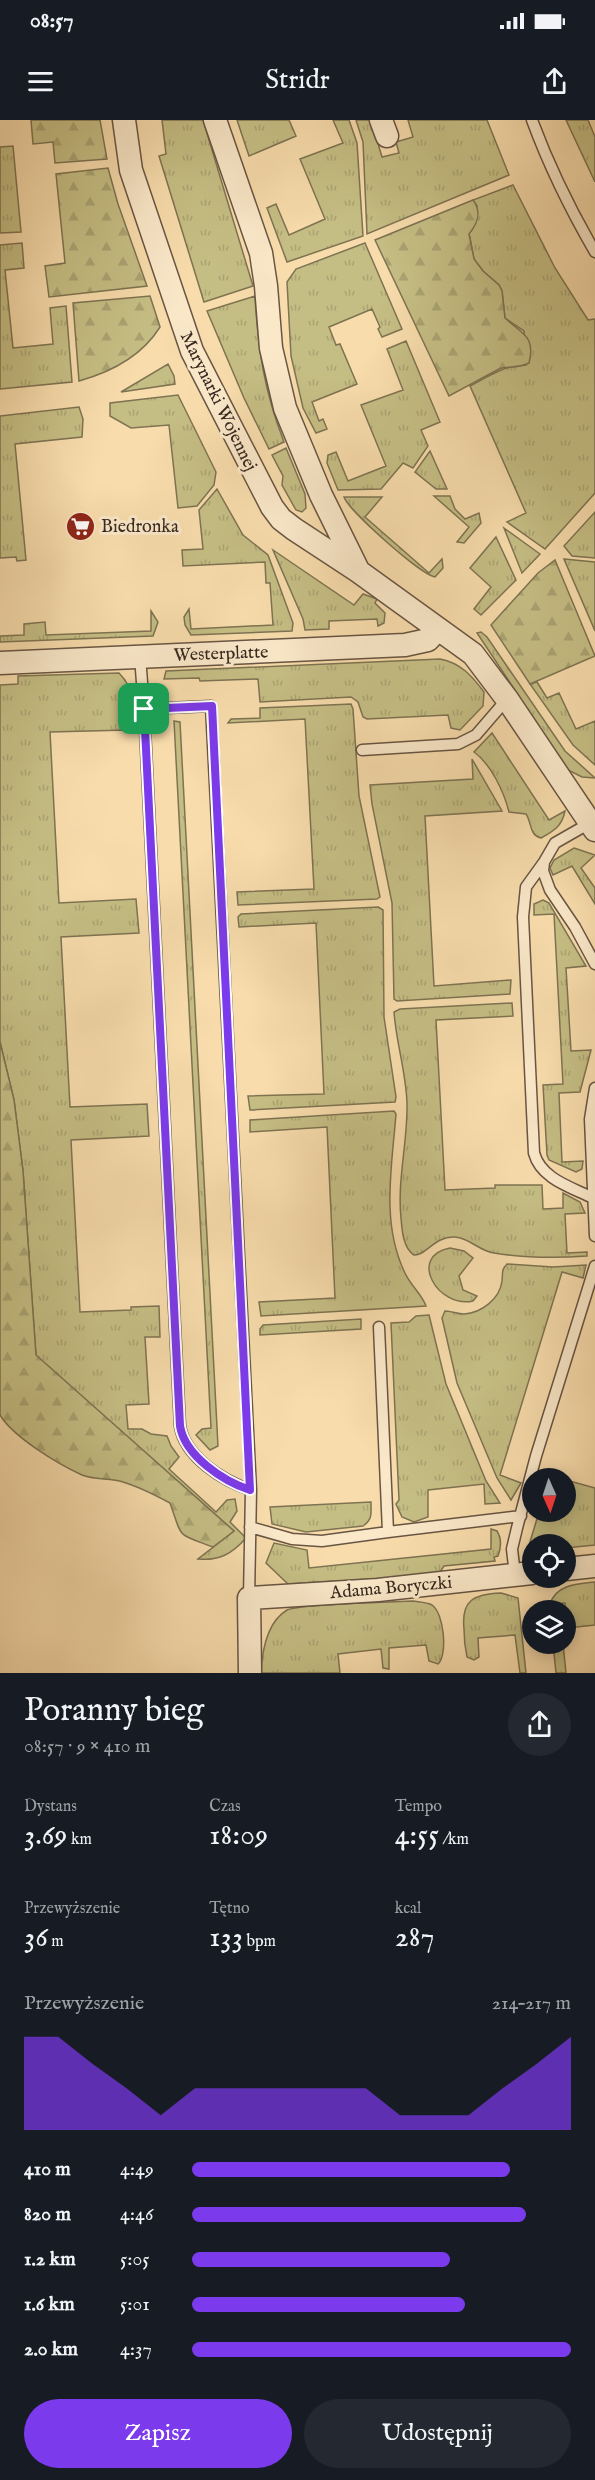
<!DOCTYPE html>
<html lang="pl">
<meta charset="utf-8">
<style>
:root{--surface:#171b24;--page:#242831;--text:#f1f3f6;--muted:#9ea1a6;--accent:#7c3aed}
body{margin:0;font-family:"IM FELL English",serif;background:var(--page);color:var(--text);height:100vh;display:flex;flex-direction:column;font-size:22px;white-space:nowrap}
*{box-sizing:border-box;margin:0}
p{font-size:20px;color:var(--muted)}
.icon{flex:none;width:33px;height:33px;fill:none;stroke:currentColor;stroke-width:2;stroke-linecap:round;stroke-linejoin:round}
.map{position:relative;height:1553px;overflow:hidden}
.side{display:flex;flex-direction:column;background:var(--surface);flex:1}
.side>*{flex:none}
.needle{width:39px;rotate:177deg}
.buttons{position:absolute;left:522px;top:1348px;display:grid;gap:12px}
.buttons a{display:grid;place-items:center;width:54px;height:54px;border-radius:50%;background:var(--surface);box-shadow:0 3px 15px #0003;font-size:30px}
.pin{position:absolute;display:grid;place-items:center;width:51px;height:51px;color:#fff;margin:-26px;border-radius:12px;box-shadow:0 3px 9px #0006}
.round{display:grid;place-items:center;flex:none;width:63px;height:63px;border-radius:32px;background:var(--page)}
.summary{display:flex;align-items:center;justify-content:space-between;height:102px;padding:0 24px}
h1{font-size:33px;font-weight:600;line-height:45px}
.figures{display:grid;grid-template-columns:repeat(3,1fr);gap:9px;height:102px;padding:6px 24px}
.figures div{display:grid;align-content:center}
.figures b{font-size:30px;font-weight:600}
.figures small{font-size:16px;font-weight:400}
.figures p{font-size:16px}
.chart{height:168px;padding:12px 24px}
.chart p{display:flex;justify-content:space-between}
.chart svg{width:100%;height:108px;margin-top:6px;fill:var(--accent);opacity:.7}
.button{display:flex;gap:12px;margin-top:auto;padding:12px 24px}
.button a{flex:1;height:69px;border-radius:36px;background:var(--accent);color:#fff;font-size:24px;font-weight:600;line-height:69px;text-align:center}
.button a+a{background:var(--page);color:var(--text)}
ul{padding:0 24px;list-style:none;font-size:20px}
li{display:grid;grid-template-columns:96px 72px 1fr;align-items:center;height:45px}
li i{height:15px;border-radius:8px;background:var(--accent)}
.status{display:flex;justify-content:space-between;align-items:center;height:42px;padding:0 30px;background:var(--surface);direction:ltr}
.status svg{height:16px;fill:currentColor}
header{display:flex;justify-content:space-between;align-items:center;height:78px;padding:0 24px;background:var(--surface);font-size:27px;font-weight:600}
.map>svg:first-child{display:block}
.grass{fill:url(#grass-tufts);stroke:#7e7352;stroke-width:1.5}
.forest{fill:url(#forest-firs);stroke:#7e7352;stroke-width:1.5}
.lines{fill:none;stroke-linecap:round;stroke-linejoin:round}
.service-casing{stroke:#685543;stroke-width:13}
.minor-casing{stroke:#685543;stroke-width:25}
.service{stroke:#fae8c9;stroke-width:10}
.minor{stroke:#fae8c9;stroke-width:22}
.route-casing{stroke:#fff;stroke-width:12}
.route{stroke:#7c3aed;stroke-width:8}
.labels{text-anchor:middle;stroke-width:6;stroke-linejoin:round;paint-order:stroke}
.street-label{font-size:18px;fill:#382820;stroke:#fae8c9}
.poi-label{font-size:18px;fill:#382820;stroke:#fae8c9;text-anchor:start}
</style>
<div class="status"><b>08:57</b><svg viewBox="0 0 49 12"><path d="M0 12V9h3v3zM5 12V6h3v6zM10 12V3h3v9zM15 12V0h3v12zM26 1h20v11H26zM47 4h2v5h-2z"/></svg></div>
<header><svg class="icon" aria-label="menu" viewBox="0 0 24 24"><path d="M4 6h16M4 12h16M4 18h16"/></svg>Stridr<svg class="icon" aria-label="share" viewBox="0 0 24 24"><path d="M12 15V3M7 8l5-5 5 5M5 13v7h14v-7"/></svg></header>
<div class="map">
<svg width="595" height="1553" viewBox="0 0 595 1553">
<defs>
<pattern id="grass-tufts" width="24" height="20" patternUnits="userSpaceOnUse" patternTransform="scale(1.5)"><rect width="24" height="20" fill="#c5be84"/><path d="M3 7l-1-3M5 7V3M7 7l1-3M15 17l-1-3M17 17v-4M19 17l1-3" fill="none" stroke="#aaa372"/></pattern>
<pattern id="forest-firs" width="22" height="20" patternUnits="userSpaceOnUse" patternTransform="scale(1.5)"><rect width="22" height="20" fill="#c5be84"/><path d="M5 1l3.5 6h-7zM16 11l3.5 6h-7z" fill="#aaa372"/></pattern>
</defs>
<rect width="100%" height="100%" fill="#f8dcac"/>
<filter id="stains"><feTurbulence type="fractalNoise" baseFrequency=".00333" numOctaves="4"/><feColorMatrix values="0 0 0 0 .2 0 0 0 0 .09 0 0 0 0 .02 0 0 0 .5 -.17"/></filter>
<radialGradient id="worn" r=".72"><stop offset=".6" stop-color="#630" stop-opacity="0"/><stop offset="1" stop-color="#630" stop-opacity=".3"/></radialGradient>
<!-- grass -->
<path class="grass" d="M162,0H203L253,166L204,182L159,36L166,34Z
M237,0H289L296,16L249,36Z
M333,0H349L357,23L363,116L287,142L267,88L276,84L289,115L325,99L300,39L343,23Z
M356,0H371L382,37L399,33L396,22L413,17L408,0H487L509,55L367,114L363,22Z
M566,0H588L595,17V62Z
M13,26L21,112L0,113V27Z
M513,65L555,148L588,200L595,199V373L545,429L507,402L526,393L470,266C492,255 499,247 526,245L524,211L505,198L502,171L499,165L483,151L474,139L469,113L472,110L477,86L473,80Z
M22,123L24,148L5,150L13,228L53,224L50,188L66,186L72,262L0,269V125Z
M365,123L402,209L382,217L378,209L380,207L372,189L329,207L336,225L340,224L357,264L312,282L319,301L323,299L327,309L316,313L303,288L291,236L287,162L296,149Z
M255,176C258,230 264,270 284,322L269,329L244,278L207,191Z
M406,221L440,302L421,310L428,326L413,348L403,343L381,369L338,370L327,343L328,335L336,332L348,361L386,346L361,285L403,270L387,229Z
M168,244L174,256L175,264L121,272Z
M178,275L216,352L214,365L197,386L178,388L169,305L131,308L110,296V283Z
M79,287L83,299L82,317L15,324L26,440L17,441L16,437L0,438V296Z
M286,328L305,374L306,388L302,392L296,390L282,365L283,356L272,335Z
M430,331L447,369H436L415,352Z
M217,369L243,415L268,435L293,503L292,511L191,515L185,505L184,497L189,489L191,509L273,505L270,463H266L265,442L183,446L182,430L203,429L199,390Z
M434,376H450L455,389L465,399L479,393L481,403L464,423L457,422L469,407Z
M344,377H382L365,397L429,453L442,439L443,448L435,457C421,455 349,391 344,377Z
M595,392V438L572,436L564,426Z
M504,408L540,434L522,453Z
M496,417L516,460L481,495L474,489L491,467L470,448Z
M273,430L354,485L363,474L377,479L375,483L385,493L384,503L378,506L377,499L329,501V509L305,510L303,499Z
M564,439L595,442V511Z
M151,491L158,502L153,516L0,522V516L24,515V504L45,502L46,515L151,511Z
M481,512L487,517L565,631L595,658L582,657L568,650L477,513Z
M440,539C461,543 472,556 484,572L483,586L460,610L451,608L448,595L367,599L363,597L358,582L351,577L260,582L258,559L200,561L199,558L164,559L166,551Z
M119,553C126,560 131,569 132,579L125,580L127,610L50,612L59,783L136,779L139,813L61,817L70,987L147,984L149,1016L71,1020L80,1192L131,1190V1187L159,1186L160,1217H145L149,1284L126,1285L128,1309H142L151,1314L167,1316L171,1326L179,1337L169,1349L216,1392L227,1380L235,1379L237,1391L230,1402L246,1418C232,1434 219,1441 198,1439L234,1411L36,1236L23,1051L14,980L0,922V565L18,564V556Z
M537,562L547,578L559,573L576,609L595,601V645L573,625L530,564Z
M351,584L353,589L359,676L380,777L377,779L238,785L237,772L314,769L305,599L228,603L231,599L260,598V588Z
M174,601L180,602L218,1326L210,1330L196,1315L202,1309L211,1308Z
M492,613L549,700L565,691C562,706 554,711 541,718C529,715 532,703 526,694L509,692C504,672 491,644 474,632Z
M472,639L502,691L425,696L434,866L511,860L510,874L397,881L394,879L392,783L372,684L370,665L473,659Z
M574,728L595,735L581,748L595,768V784L572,746L553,755L550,748L554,740Z
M543,780L549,783L586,846L566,848L571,931L591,930L580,972L559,973L562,1042L583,1041L582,1049L576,1052L549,1040L547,1035L543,965L563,964L554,794L534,795V784Z
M378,787L383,790L384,897L396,977L395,982L250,990L248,976L324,974L316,803L239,807L238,797L241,794Z
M512,883L513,896L436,900L445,1070L495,1068V1065H542L543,1089L563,1088V1073L580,1082L585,1093L565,1094L567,1133L587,1132V1136C556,1138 525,1138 494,1133C479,1131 470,1118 455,1117C434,1116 426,1136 414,1135C403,1128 402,1110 401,1098C397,1060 408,1021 407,983C406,952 396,922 394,892L400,889Z
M394,991L396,994C392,1046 381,1102 404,1151C409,1164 422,1174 426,1186L261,1196L259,1182L335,1178L327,1007L250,1012V1000Z
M450,1128L464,1131L473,1138L459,1156L463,1170L477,1176L473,1181C438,1189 407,1136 450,1128Z
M507,1144L553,1147L586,1145L583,1158L562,1152L500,1355L521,1363L511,1380L497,1358L457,1263L442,1198L445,1191C452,1191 457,1194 464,1194C481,1193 500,1179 502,1161C503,1153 501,1150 507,1144Z
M429,1195L446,1264L486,1361L500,1383L485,1384L484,1364L428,1370V1397L414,1402L402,1397L396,1384L399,1380L391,1203L409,1202L416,1196Z
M361,1199V1209L260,1215V1209L263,1205Z
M566,1360L595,1368V1425L566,1428V1425H532V1432H527L539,1392H566Z
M371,1382C371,1393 373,1399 363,1406L306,1412L272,1404L270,1387Z
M491,1409L497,1411C502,1419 501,1428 498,1436L494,1437L495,1441L444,1446L438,1455L288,1464L266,1443L274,1423L307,1430L309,1448L491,1429Z
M595,1462V1505L568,1508L565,1483L550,1484C556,1464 578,1464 595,1462Z
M501,1473L518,1478L526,1553H520L515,1515L478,1518L479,1537L474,1540L467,1537C465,1528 464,1518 464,1509C461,1480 474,1474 501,1473Z
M413,1481C419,1482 427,1482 432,1485C444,1493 448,1535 438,1544L429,1541L426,1525L389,1528V1549L383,1548L381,1529L338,1534L340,1553H261C262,1532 267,1502 287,1490C298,1484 394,1482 413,1481Z
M553,1524H563L566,1553H556Z"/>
<!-- forest -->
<path class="forest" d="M31,0H100L107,39L55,43L53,22L33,24Z
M108,48L118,84L147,166L49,177L45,146L65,143L56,54Z
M473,80C482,92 478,103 469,114L474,139L483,151L499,165L502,171L505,198C522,214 536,216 529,243C520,248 508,246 499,249L449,276L375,120Z
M150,176L160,207C142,236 111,252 79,261L73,183Z
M555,440L595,536L530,564L491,505L538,453Z
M0,922L14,980L23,1051L36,1235L234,1411L213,1427C175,1413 183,1419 170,1383C155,1375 140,1367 123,1362C110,1358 94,1360 82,1355C58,1344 13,1317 0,1295Z"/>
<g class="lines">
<defs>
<path id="service" d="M532,0C549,46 570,89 595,132
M140,536L144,589
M362,630L458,624L476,615L507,579
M590,703L555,723L544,742L543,751L550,770L575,807L595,844
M544,742L526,767L523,797L534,1033C541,1059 571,1067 593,1078
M595,968L590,999L595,1116
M250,1407L292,1419L322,1421L388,1412L379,1207
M388,1412L521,1396
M515,1455L512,1429L517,1408L536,1336L595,1146
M249,1478L251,1370L211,586L144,589L180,1306C185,1337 223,1361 251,1370"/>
<path id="minor" d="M124,0L131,50L192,231L272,387L281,399L294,409L358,451L473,534L507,579L595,710
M215,0L261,133L266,166L271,228L285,288L321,375L358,450
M381,0L387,16
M0,543L405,525L428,520L437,510
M566,1449L595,1446
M250,1553L249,1478L378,1470L532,1453"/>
</defs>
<!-- service casing -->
<use href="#service" class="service-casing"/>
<!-- minor casing -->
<use href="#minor" class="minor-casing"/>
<!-- service -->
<use href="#service" class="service"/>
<!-- minor -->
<use href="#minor" class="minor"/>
</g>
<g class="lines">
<defs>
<path id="route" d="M212,586L250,1370C223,1361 185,1336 180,1306L144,589Z"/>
</defs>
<!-- route casing -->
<use href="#route" class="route-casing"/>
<!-- route -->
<use href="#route" class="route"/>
</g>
<!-- icons -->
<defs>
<symbol id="supermarket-disc" viewBox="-11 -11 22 22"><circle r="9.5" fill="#8f2418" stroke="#fae8c9"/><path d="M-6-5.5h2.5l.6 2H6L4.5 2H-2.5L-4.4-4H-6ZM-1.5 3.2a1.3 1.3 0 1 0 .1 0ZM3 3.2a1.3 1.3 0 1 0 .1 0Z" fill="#fff"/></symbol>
</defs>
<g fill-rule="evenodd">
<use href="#supermarket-disc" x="64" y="390" width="33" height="33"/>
</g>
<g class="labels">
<!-- street labels -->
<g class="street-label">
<text transform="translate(219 281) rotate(64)" y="6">Marynarki Wojennej</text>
<text transform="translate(221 533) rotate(-2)" y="6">Westerplatte</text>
<text transform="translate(391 1467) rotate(-5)" y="6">Adama Boryczki</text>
</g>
<!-- poi labels -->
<g class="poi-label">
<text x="101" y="412">Biedronka</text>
</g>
</g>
<rect width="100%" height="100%" filter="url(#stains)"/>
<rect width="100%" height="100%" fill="url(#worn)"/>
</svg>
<div class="buttons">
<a><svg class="needle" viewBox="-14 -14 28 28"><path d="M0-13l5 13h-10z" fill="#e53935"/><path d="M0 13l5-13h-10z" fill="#9ea1a6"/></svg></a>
<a><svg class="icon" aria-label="locate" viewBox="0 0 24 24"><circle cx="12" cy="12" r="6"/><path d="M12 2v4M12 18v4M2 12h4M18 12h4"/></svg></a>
<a><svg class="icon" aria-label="layers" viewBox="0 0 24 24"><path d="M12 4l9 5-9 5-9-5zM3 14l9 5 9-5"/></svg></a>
</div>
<div class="pin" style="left:144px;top:589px;background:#1e9e55"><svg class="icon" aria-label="arrive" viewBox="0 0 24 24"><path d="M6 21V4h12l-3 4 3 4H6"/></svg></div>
</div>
<section class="side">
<div class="summary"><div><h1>Poranny bieg</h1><p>08:57 · 9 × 410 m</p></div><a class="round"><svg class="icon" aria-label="share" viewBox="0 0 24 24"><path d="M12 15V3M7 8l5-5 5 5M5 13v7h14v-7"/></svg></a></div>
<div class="figures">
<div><p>Dystans</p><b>3.69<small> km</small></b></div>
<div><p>Czas</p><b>18:09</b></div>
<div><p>Tempo</p><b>4:55<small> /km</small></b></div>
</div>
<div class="figures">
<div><p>Przewyższenie</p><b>36<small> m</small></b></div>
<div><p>Tętno</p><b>133<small> bpm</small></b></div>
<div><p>kcal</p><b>287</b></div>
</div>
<div class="chart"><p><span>Przewyższenie</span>214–217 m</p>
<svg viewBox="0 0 160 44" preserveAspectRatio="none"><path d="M0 44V6L10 6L20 17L30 27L40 38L50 27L60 27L70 27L80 27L90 27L100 27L110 38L120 38L130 38L140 27L150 17L160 6V44z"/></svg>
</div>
<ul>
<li><b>410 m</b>4:49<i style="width:84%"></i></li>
<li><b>820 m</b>4:46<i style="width:88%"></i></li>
<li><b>1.2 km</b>5:05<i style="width:68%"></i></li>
<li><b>1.6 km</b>5:01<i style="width:72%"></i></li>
<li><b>2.0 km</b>4:37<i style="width:100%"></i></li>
</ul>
<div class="button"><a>Zapisz</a><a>Udostępnij</a></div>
</section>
